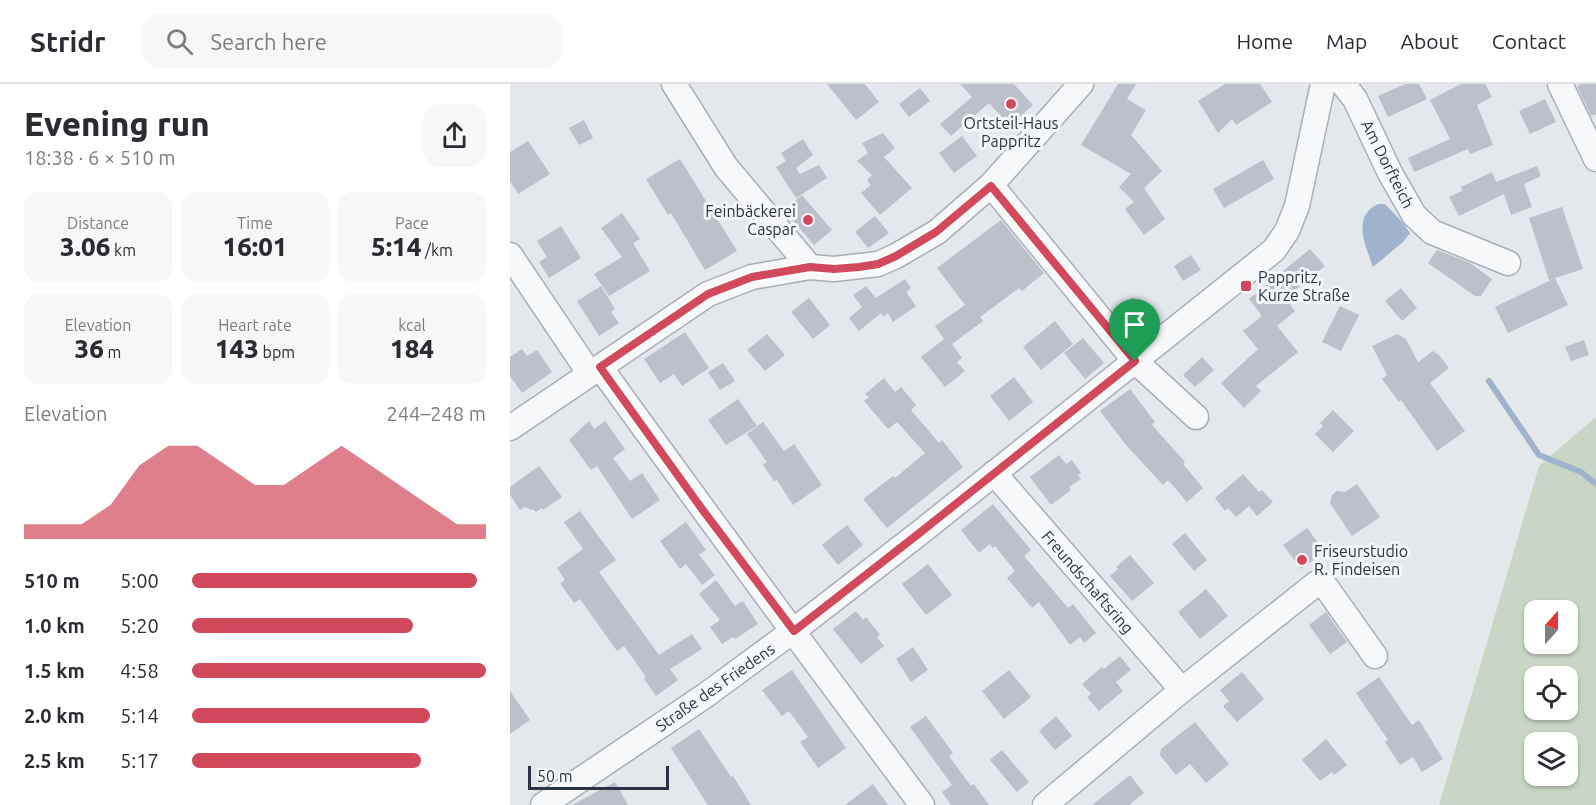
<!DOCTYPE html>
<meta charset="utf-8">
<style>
:root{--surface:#fff;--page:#f7f7f7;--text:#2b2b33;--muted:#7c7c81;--line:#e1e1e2;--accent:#d1495b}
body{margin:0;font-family:Ubuntu,sans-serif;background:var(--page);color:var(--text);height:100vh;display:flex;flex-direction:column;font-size:22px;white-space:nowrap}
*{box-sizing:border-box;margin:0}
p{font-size:20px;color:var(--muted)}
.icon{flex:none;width:33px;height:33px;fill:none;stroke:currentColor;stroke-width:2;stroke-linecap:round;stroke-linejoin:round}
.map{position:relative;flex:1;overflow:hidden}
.panel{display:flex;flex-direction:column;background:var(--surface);width:510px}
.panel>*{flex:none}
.needle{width:39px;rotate:21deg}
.controls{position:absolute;left:1014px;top:516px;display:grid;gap:12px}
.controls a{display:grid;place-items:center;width:54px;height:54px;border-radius:12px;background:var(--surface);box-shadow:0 2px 4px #0004;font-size:30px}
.scale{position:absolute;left:18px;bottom:15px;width:141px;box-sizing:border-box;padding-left:6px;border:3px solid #2b3445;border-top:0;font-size:16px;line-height:21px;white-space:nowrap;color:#2b3445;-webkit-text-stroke:4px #f4f6f9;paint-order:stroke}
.pin{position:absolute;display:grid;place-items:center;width:51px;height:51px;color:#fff;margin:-62px -26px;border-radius:50% 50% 50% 0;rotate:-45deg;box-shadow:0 0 6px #0007}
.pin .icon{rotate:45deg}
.round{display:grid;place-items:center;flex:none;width:63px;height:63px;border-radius:18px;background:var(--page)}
.summary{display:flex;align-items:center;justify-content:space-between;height:102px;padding:0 24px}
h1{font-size:33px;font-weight:800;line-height:45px}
.metrics{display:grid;grid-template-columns:repeat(3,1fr);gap:9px;height:102px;padding:6px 24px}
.metrics div{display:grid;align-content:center;border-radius:15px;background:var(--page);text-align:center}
.metrics b{font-size:26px;font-weight:800}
.metrics small{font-size:16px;font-weight:400}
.metrics p{font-size:16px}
.chart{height:168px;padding:12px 24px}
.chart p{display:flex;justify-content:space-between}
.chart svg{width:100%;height:108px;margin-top:6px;fill:var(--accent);opacity:.7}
ul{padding:0 24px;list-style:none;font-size:20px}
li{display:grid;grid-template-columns:96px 72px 1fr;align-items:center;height:45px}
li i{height:15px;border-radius:8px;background:var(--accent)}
header{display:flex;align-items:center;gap:36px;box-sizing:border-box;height:84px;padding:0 30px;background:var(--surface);border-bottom:2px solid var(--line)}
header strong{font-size:28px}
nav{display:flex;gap:33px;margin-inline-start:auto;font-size:21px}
.search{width:420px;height:54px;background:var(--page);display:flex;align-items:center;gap:15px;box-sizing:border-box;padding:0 21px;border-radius:18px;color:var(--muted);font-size:22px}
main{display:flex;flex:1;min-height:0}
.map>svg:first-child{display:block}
.green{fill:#c9d6c5;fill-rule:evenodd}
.water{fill:#9fb4cc}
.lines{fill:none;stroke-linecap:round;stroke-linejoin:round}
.stream{stroke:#9fb4cc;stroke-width:6}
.building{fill:#bbc0ca}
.minor-casing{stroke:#a9aeb7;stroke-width:27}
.minor{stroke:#f7f8fa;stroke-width:24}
.route-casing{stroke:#fff;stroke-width:12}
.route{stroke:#d1495b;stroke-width:8}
.poi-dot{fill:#d1495b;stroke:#f4f6f9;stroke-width:2}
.labels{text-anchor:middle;stroke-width:6;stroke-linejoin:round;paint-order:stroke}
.poi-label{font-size:16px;fill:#2b3445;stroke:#f4f6f9;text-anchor:start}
.street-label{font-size:16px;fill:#2b3445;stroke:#f4f6f9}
</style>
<header>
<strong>Stridr</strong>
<div class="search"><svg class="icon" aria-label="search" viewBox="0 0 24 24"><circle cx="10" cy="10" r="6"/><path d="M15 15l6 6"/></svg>Search here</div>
<nav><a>Home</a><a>Map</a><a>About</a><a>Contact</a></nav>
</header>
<main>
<section class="panel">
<div class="summary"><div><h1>Evening run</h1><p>18:38 · 6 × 510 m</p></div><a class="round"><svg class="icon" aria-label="share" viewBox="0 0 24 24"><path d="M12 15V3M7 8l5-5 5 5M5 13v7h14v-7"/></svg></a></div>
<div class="metrics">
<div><p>Distance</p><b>3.06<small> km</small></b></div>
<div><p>Time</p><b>16:01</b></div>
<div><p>Pace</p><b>5:14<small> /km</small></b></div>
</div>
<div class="metrics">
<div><p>Elevation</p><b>36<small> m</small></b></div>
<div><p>Heart rate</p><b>143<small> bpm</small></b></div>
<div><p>kcal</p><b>184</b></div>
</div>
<div class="chart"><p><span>Elevation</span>244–248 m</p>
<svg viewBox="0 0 160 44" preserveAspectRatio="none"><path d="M0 44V38L10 38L20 38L30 30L40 14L50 6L60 6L70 14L80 22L90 22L100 14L110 6L120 14L130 22L140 30L150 38L160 38V44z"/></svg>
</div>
<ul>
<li><b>510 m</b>5:00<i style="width:97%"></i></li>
<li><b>1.0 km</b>5:20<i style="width:75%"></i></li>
<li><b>1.5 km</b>4:58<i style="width:100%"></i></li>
<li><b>2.0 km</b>5:14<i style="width:81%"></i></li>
<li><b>2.5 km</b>5:17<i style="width:78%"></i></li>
</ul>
</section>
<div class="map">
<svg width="1086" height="721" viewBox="0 0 1086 721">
<rect width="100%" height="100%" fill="#e4e7ec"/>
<!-- green -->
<path class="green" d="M1086,333V721H929L1029,382ZM1024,526H1058V560H1024ZM1024,592H1058V626H1024ZM1024,658H1058V692H1024Z"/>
<!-- water -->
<path class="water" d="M868,120H875L893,139L900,149L893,158L863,183C856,162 841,133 868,120Z"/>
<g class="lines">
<!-- stream -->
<path class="stream" d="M979,297L1029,371L1071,388L1086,400"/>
</g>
<!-- building -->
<path class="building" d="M317,0H355L369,18L346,36Z
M450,0H504L523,21L500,42L479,19L441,52L430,40L462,13Z
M608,0H626L617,15L636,26L621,51L652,87L634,104L655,135L634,151L615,125L624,118L609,103L621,90L571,61Z
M715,0H750L762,18L726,41L722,35L708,49L688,17Z
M895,0H909L917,15L878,33L868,12Z
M951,0H975L982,13L967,21L983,61L960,70L958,65L904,88L898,74L940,55L920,16Z
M1071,0H1086V30L1081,32L1067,2Z
M410,4L420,17L399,33L389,20Z
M1035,15L1046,38L1020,50L1009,27Z
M74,36L83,54L69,61L59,44Z
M373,49L385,64L374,73L402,104L370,131L351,109L361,101L357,96L362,91L347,77L358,69L352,59Z
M452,52L467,72L444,89L429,69Z
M293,55L303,71L286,84L290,90L309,81L317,94L286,114L266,83L276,77L271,69Z
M18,57L40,90L8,110L0,97V68Z
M170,75L227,167L195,186L161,129L158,131L136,95Z
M753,76L764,95L714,124L703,105Z
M1027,82L1031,92L1014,100L1022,123L1001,131L994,110L949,132L939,113L952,107L951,103L982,88L986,98Z
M292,111L322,146L304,161L274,126Z
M1052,123L1073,185L1039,196L1019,134Z
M112,129L130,155L123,159L140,187L99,212L84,190L112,173L91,144Z
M365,132L379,149L358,164L345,148Z
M491,136L534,189L512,207L509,204L470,233L473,237L442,260L452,274L447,278L455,287L435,303L411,273L434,255L425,242L455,221L427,184Z
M51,142L71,174L39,194L29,178L37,173L27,157Z
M800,165L815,182L782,209L787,215L780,221L785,227L767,242L788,268L746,302L751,307L734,324L711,299L748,265L733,247L752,232L739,215Z
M927,166L960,179L982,195L971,212H965L918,179Z
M681,171L691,186L673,197L664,182Z
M1045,194L1058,221L998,249L985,223Z
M395,195L401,204L396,208L406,222L383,238L378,229L373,233L371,229L349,247L339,234L352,223L343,211L356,202L366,214Z
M91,202L105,225L101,228L109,239L89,252L67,217Z
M891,204L907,224L892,237L875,217Z
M623,213L632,227L618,236L609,222Z
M299,214L320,241L303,255L281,228Z
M830,222L849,231L831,267L812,258Z
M545,237L563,260L531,286L513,263Z
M175,248L199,284L172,302L164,290L150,299L134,275Z
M257,250L275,271L255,287L237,266Z
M887,250L896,255L908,278L923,267L929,271L939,284L920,299L955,347L927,367L891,316L889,318L872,295L877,291L862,262Z
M573,254L594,279L575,295L554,269Z
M1074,256L1079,271L1061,277L1055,263Z
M12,265L17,272L27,266L42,288L12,309L0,292V273Z
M692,273L704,286L685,303L673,291Z
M213,279L225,297L210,306L198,288Z
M504,293L523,318L499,337L480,312Z
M374,294L385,308L391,303L406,321L401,326L429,359L432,356L453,383L377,444L353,415L383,392L385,394L415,369L387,338L378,345L354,317L359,313L355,310Z
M620,305L645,338L642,341L675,378L673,380L693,404L677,418L658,396L653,401L616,361L590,327Z
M228,315L247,342L216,361L198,336Z
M823,326L844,347L823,368L805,350L813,342L810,339Z
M79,337L84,345L95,337L115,365L103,374L120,397L132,389L150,416L122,435L87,382L81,386L59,356Z
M253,338L274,367L284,360L312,401L283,421L267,396L264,397L253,381L257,378L237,350Z
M549,371L556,380L562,376L571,389L568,391L571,395L559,403L561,406L541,421L520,393Z
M29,382L52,413L33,426L32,424L26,428L23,425L21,426L15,423L10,426L0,411V403Z
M733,390L749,408L752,406L763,418L747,432L739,422L726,433L718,424L715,427L705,414Z
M847,400L870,433L842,452L820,419L822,411L827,407L835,408Z
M483,420L521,466L514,472L558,524L563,520L586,549L574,559L570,553L560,561L529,518L522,524L497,494L505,487L485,462L483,464L480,460L469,469L451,446Z
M70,427L106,476L89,488L149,571L182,550L192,565L160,585L168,596L146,612L134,595L136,593L114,562L107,567L70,515L64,519L50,499L55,496L47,484L73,465L54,438Z
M176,438L196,466L189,471L205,491L192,501L176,480L170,485L150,457Z
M337,441L353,461L328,481L312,461Z
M797,444L815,468L791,485L773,461Z
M675,449L697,476L684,487L662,460Z
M620,471L644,499L622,517L600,492L608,485L606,483Z
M418,480L442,511L416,531L392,500Z
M206,496L225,522L233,517L248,540L225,555L223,553L212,560L200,543L210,536L189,510Z
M696,505L718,532L690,555L668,528Z
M346,527L353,536L356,533L370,551L367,553L374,562L351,580L323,545Z
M816,528L837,558L820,570L799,541Z
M403,563L418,586L401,598L386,575Z
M610,572L621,586L606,598L613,607L589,627L577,613L581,610L572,600L592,583L594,585Z
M282,586L336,664L308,684L290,658L298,653L279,627L272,632L252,606Z
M499,586L521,613L494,635L472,607Z
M732,588L754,615L727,638L713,622L719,617L710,606Z
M869,593L902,641L909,636L933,675L912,688L903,673L890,681L875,658L878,656L846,609Z
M0,607L20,636L0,650Z
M416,632L443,669L439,672L461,702L464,700L479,721H441L432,708L442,701L400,643Z
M546,632L562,652L545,666L529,647Z
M685,638L719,680L696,699L680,680L666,691L650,671L651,665Z
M189,645L221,693L223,692L241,721H198L161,664Z
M816,655L837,681L824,691L822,688L810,697L792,676Z
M492,666L519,698L507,708L480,676Z
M620,691L634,709L619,721H582Z
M105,698L118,721H62Z
M363,700L378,721H335Z"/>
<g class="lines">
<defs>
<path id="minor" d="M164,0L216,83L300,183
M833,0L845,15L880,89L904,131L922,148L998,179
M1050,0L1086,75
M481,101L625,277L686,333
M0,171L80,290
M90,283C196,430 303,575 412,721
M0,344L198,210L242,193L300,183L324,185L368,180L386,172L427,148L481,101L571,0
M484,389L672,606L535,721
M672,606L807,499H811L816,503L865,572
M33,721L196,611L283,547L407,451L764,166L777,147L787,122L813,0"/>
</defs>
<!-- minor casing -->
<use href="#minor" class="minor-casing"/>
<!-- minor -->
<use href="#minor" class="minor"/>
</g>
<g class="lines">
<defs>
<path id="route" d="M481,102L625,277L407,451L284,547L192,425L90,283L198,210L242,193L300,183L324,185L349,183L368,180L386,172L426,148Z"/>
</defs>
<!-- route casing -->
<use href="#route" class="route-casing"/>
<!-- route -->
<use href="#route" class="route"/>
</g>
<!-- markers -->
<g class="poi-dot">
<circle cx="501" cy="20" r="6"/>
<circle cx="298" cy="136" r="6"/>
<rect x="730" y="196" width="12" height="12" rx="3"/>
<circle cx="792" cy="476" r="6"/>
</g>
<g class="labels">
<!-- poi labels -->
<g class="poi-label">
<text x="501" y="45" text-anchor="middle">Ortsteil-Haus<tspan x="501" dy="18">Pappritz</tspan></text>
<text x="286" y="133" text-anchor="end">Feinbäckerei<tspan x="286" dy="18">Caspar</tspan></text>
<text x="748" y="199">Pappritz,<tspan x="748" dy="18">Kurze Straße</tspan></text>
<text x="804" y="473">Friseurstudio<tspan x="804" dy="18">R. Findeisen</tspan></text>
</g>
<!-- street labels -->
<g class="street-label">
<text transform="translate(878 80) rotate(63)" y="6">Am Dorfteich</text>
<text transform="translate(578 498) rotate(49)" y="6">Freundschaftsring</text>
<text transform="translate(205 603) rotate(-35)" y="6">Straße des Friedens</text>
</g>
</g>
</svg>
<div class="controls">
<a><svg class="needle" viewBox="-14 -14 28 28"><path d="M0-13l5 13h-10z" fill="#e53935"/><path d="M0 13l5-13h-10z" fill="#7c7c81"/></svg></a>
<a><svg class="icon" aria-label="locate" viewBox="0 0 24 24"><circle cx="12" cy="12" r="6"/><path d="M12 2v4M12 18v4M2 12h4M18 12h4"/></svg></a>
<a><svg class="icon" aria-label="layers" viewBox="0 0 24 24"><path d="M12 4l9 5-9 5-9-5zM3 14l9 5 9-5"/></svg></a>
</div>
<div class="scale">50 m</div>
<div class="pin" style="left:625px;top:277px;background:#1e9e55"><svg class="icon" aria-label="arrive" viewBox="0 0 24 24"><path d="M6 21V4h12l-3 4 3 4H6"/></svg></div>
</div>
</main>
